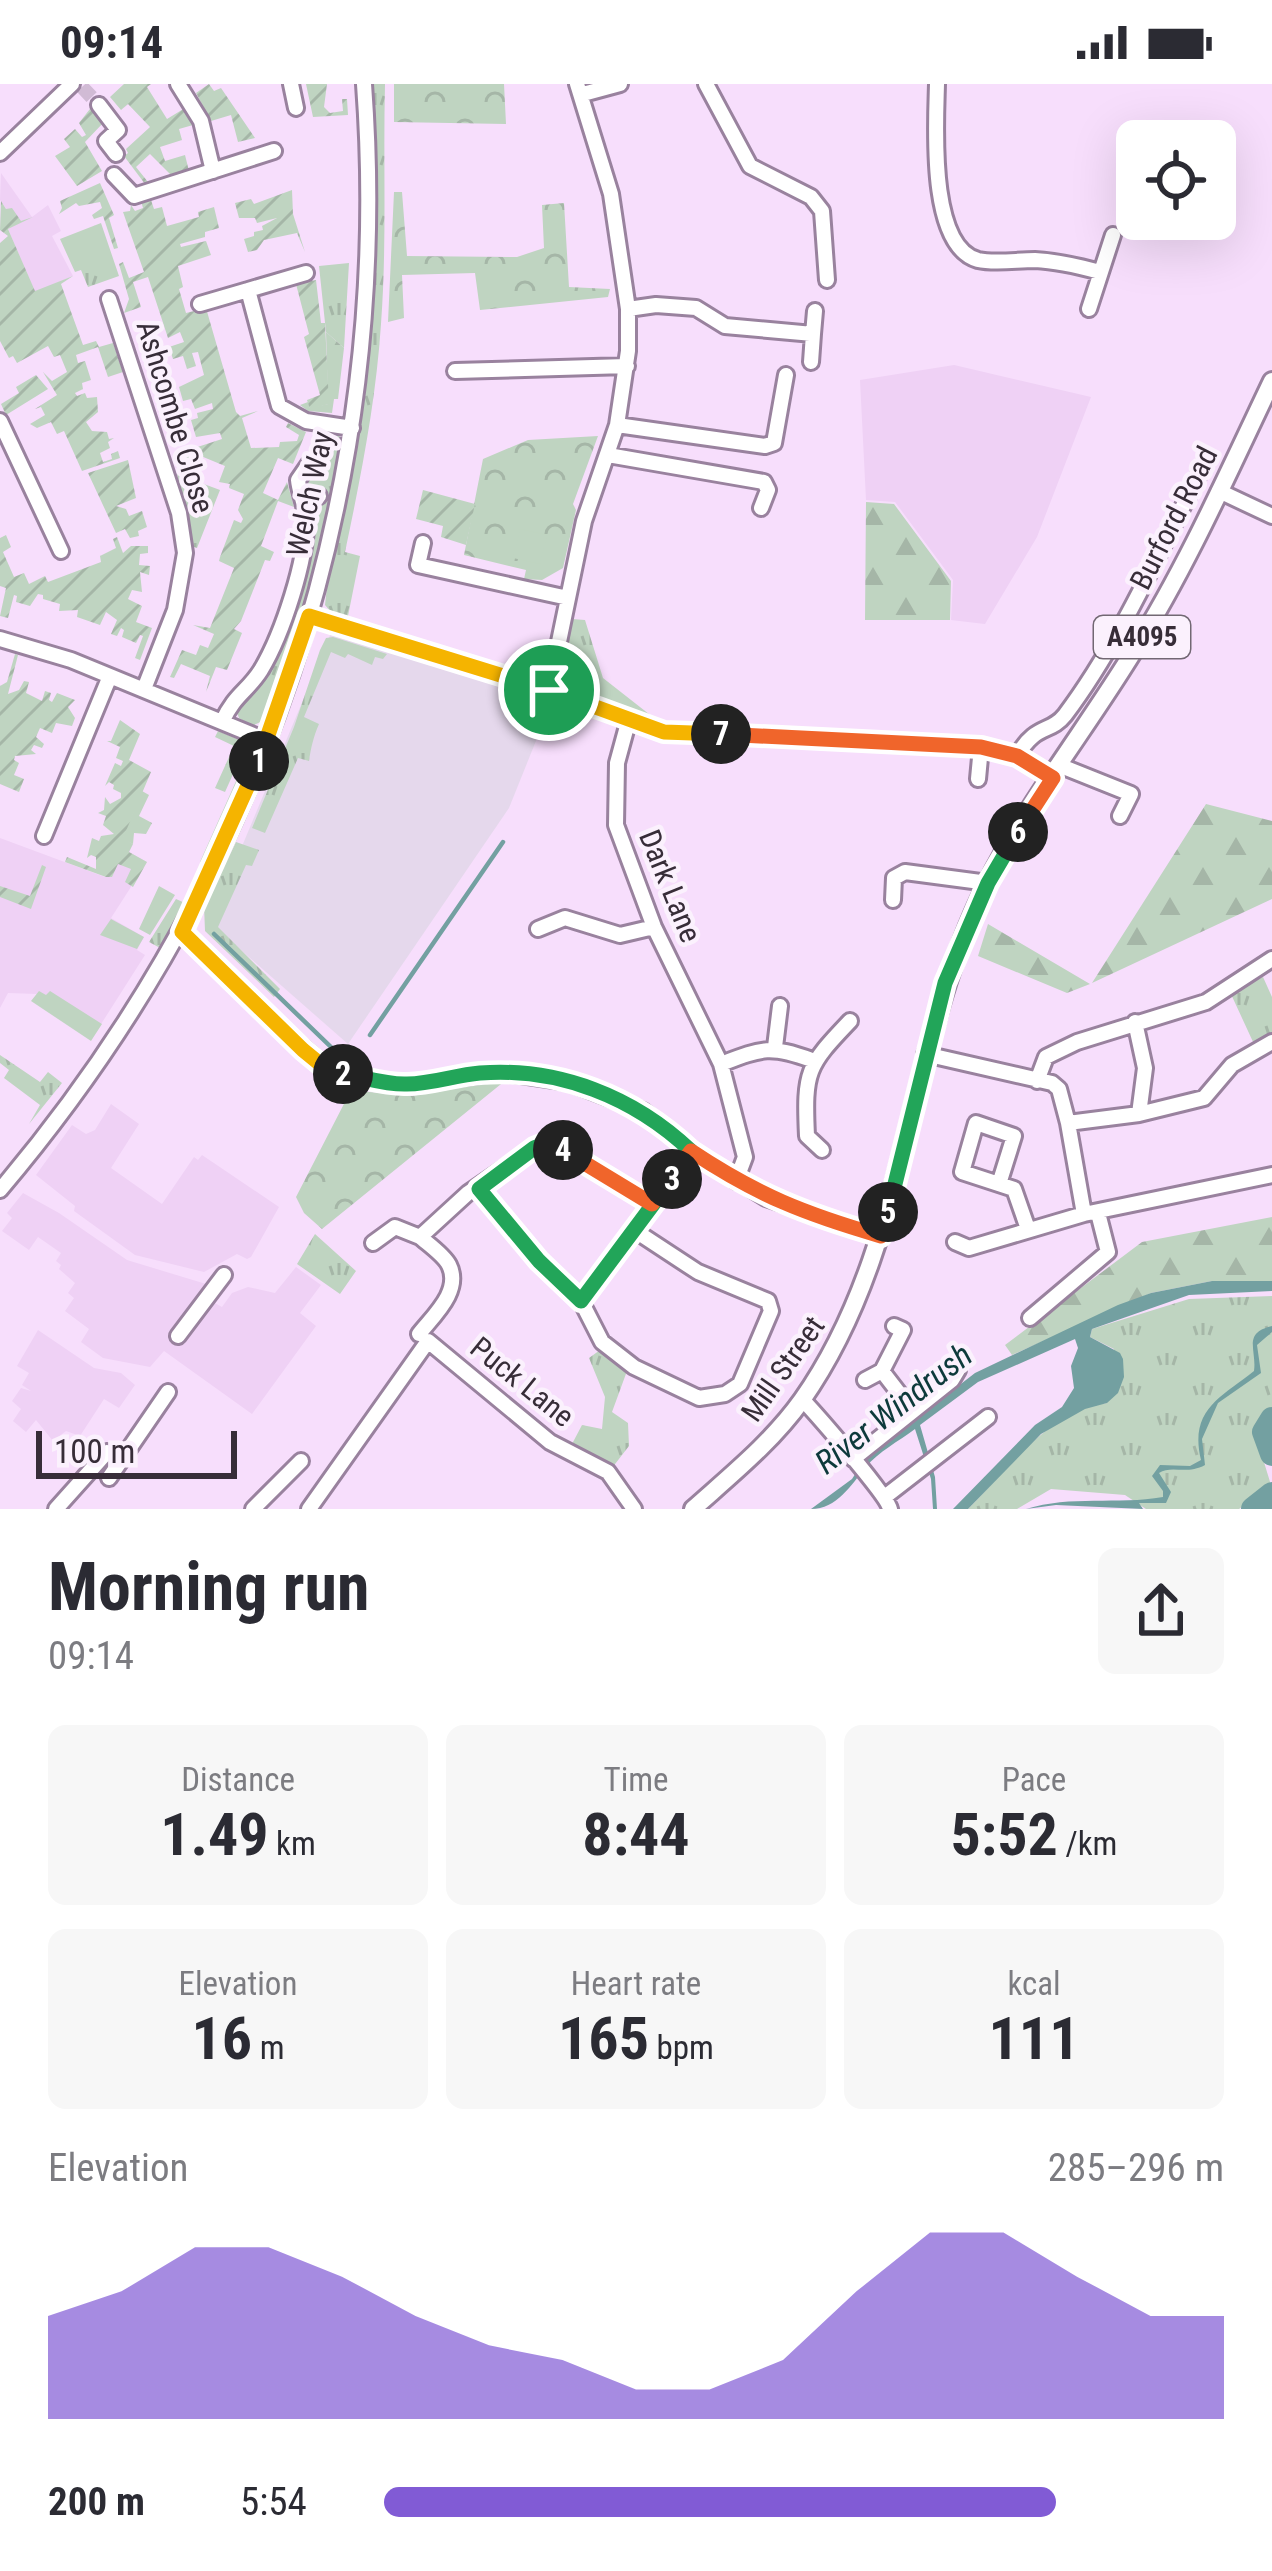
<!DOCTYPE html>
<meta charset="utf-8">
<style>
:root{--surface:#fff;--page:#f7f7f7;--text:#2b2b33;--muted:#7c7c81;--accent:#815bd5}
body{margin:0;font-family:"Roboto Condensed",sans-serif;background:var(--page);color:var(--text);height:100vh;display:flex;flex-direction:column;font-size:45px;white-space:nowrap}
*{box-sizing:border-box;margin:0}
p{font-size:39px;color:var(--muted)}
.icon{flex:none;width:66px;height:66px;fill:none;stroke:currentColor;stroke-width:2;stroke-linecap:round;stroke-linejoin:round}
.map{position:relative;height:1425px;overflow:hidden}
.details{display:flex;flex-direction:column;background:var(--surface);flex:1}
.details>*{flex:none}
.fabs{position:absolute;left:1116px;top:36px;display:grid;gap:24px}
.fabs a{display:grid;place-items:center;width:120px;height:120px;border-radius:18px;background:var(--surface);box-shadow:0 12px 48px #0002;font-size:60px}
.scale{position:absolute;left:36px;bottom:30px;width:201px;box-sizing:border-box;padding-left:12px;border:6px solid #372d38;border-top:0;font-size:33px;line-height:42px;white-space:nowrap;color:#372d38;-webkit-text-stroke:9px #fbf1fd;paint-order:stroke}
.pin{position:absolute;display:grid;place-items:center;width:102px;height:102px;color:#fff;margin:-51px;border:6px solid #fff;border-radius:50%;box-shadow:0 3px 12px #0007}
.km{position:absolute;width:60px;height:60px;margin:-30px;border-radius:50%;background:#222;color:#fff;font-size:33px;line-height:60px;text-align:center}
.round{display:grid;place-items:center;flex:none;width:126px;height:126px;border-radius:18px;background:var(--page)}
.headline{display:flex;align-items:center;justify-content:space-between;height:204px;padding:0 48px}
h1{font-size:66px;font-weight:700;line-height:90px}
.stats{display:grid;grid-template-columns:repeat(3,1fr);gap:18px;height:204px;padding:12px 48px}
.stats div{display:grid;align-content:center;border-radius:18px;background:var(--page);text-align:center}
.stats b{font-size:60px;font-weight:700}
.stats small{font-size:33px;font-weight:400}
.stats p{font-size:33px}
.chart{height:336px;padding:24px 48px}
.chart p{display:flex;justify-content:space-between}
.chart svg{width:100%;height:216px;margin-top:12px;fill:var(--accent);opacity:.7}
ul{padding:0 48px;list-style:none;font-size:39px}
li{display:grid;grid-template-columns:192px 144px 1fr;align-items:center;height:90px}
li i{height:30px;border-radius:15px;background:var(--accent)}
.status{display:flex;justify-content:space-between;align-items:center;height:84px;padding:0 60px;background:var(--surface);direction:ltr}
.status svg{height:33px;fill:currentColor}
.map>svg:first-child{display:block}
.built{fill:#efd1f5}
.medical{fill:#e5d8ec}
.grass{fill:url(#grass-tufts)}
.forest{fill:url(#forest-firs)}
.park{fill:url(#park-crowns)}
.garden{fill:url(#garden-furrows)}
.pitch{fill:#bfd4c1}
.water{fill:#73a0a1}
.lines{fill:none;stroke-linecap:round;stroke-linejoin:round}
.stream{stroke:#73a0a1;stroke-width:4.5}
.river{stroke:#73a0a1;stroke-width:24}
.minor-tunnel{stroke:#d1bbd5;stroke-width:14;stroke-dasharray:14 7;stroke-linecap:butt}
.minor-casing{stroke:#99829e;stroke-width:20}
.major-casing{stroke:#99829e;stroke-width:22}
.minor{stroke:#fff;stroke-width:14}
.major{stroke:#fff;stroke-width:16}
.split-1-casing{stroke:#fff;stroke-width:24}
.split-2-casing{stroke:#fff;stroke-width:24}
.split-3-casing{stroke:#fff;stroke-width:24}
.split-4-casing{stroke:#fff;stroke-width:24}
.split-5-casing{stroke:#fff;stroke-width:24}
.split-6-casing{stroke:#fff;stroke-width:24}
.split-7-casing{stroke:#fff;stroke-width:24}
.split-8-casing{stroke:#fff;stroke-width:24}
.split-1{stroke:#f5b400;stroke-width:15}
.split-2{stroke:#f5b400;stroke-width:15}
.split-3{stroke:#22a559;stroke-width:15}
.split-4{stroke:#22a559;stroke-width:15}
.split-5{stroke:#f0652b;stroke-width:15}
.split-6{stroke:#22a559;stroke-width:15}
.split-7{stroke:#f0652b;stroke-width:15}
.split-8{stroke:#f5b400;stroke-width:15}
.labels{text-anchor:middle;stroke-width:9;stroke-linejoin:round;paint-order:stroke}
.shield{fill:#fbf1fd;stroke:#726873;stroke-width:3}
.shield-label{font-size:27px;font-weight:bold;fill:#372d38}
.street-label{font-size:30px;fill:#372d38;stroke:#fbf1fd}
.water-label{font-size:33px;font-style:italic;fill:#0d3a3b;stroke:#fbf1fd}
</style>
<div class="status"><b>09:14</b><svg viewBox="0 0 49 12"><path d="M0 12V9h3v3zM5 12V6h3v6zM10 12V3h3v9zM15 12V0h3v12zM26 1h20v11H26zM47 4h2v5h-2z"/></svg></div>
<div class="map">
<svg width="1272" height="1425" viewBox="0 0 1272 1425">
<defs>
<pattern id="grass-tufts" width="24" height="20" patternUnits="userSpaceOnUse" patternTransform="scale(3)"><rect width="24" height="20" fill="#bfd4c1"/><path d="M3 7l-1-3M5 7V3M7 7l1-3M15 17l-1-3M17 17v-4M19 17l1-3" fill="none" stroke="#a5b6a7"/></pattern>
<pattern id="forest-firs" width="22" height="20" patternUnits="userSpaceOnUse" patternTransform="scale(3)"><rect width="22" height="20" fill="#bfd4c1"/><path d="M5 1l3.5 6h-7zM16 11l3.5 6h-7z" fill="#a5b6a7"/></pattern>
<pattern id="park-crowns" width="20" height="18" patternUnits="userSpaceOnUse" patternTransform="scale(3)"><rect width="20" height="18" fill="#bfd4c1"/><path d="M2 6a3 3 0 1 1 6 0M12 15a3 3 0 1 1 6 0" fill="none" stroke="#a5b6a7"/></pattern>
<pattern id="garden-furrows" width="10" height="10" patternUnits="userSpaceOnUse" patternTransform="scale(3)"><rect width="10" height="10" fill="#bfd4c1"/><path d="M-1 1l2-2M0 10L10 0M9 11l2-2" fill="none" stroke="#a5b6a7"/></pattern>
</defs>
<rect width="100%" height="100%" fill="#f7defc"/>
<!-- built -->
<path class="built" d="M1,89L32,133L48,121L61,147L52,152L73,192L35,208L8,145L17,140L0,116Z
M954,281L1091,313L1037,453L985,540L951,536L953,496L895,418L866,416L860,296Z
M0,754L105,793L133,760L129,768L147,778L111,834L144,853L137,866L145,871L96,948L37,910L8,909L0,924Z
M111,1020L139,1040L111,1084L162,1120L194,1073L198,1076L202,1071L279,1123L251,1173L247,1175L237,1170L204,1188L135,1171L74,1127L75,1122L36,1091L72,1041L86,1050L95,1046Z
M23,1109L59,1129L127,1176L206,1200L202,1212L222,1223L232,1209L248,1203L275,1209L296,1183L321,1201L300,1229L316,1242L252,1330L164,1267L150,1283L103,1274L81,1258L89,1245L65,1227L74,1214L68,1209L75,1199L59,1185L61,1181L56,1177L61,1169L38,1153L29,1166L2,1147L12,1134L7,1129Z
M38,1246L94,1284L121,1289L135,1301L119,1324L104,1315L80,1352L66,1347L53,1357L36,1336L26,1348L13,1337L21,1325L12,1317L21,1304L31,1307L22,1301L29,1289L17,1282Z"/>
<!-- medical -->
<path class="medical" d="M331,549L539,612L548,627L509,724L348,960L210,839Z"/>
<!-- grass -->
<path class="grass" d="M372,0H385C383,80 387,160 381,240C376,317 361,392 345,468L360,472L347,537L336,534L325,521C331,460 350,400 359,340C377,227 379,113 372,0Z
M101,139L119,192L88,203L81,186L75,188L60,155Z
M349,179L344,264L326,248L319,182Z
M338,349L341,355C325,450 302,544 267,635L252,642L239,634L236,626C267,586 291,518 306,469C311,451 308,427 323,416V406L309,403L305,398L310,375L333,366Z
M177,390L220,406L197,464L194,463Z
M572,535L585,536L603,594L654,634L572,610L562,599Z
M333,553L387,570L383,575L375,573L372,581L348,570L345,574L331,568L304,633L319,640C313,654 311,664 309,677L298,674L265,749L252,744L294,643L320,566L326,554Z
M218,647L247,659L225,708L215,704L234,662L215,653Z
M253,659L255,667L209,773L200,778Z
M142,707L149,711L139,732L152,739L146,750L134,749L133,760L122,755Z
M236,758L259,766L252,782L246,781L218,843L280,905L274,913L205,847L204,822Z
M159,802L175,811L150,851L139,845Z
M176,815L185,819L162,865L149,858Z
M111,835L144,853L137,865L100,851Z
M1263,893L1272,913V952L1254,960L1230,908Z
M39,907L46,911L50,907L102,940L91,957L31,917Z
M0,971L40,998L48,988L62,999L29,1040L40,1021L4,994L9,986L0,979Z
M315,1150L356,1187L340,1210L297,1180Z
M1272,1212V1327L1255,1349L1271,1401L1239,1425H1146L1125,1411L1051,1405L1017,1425H968C1006,1387 1050,1325 1107,1319L1114,1265L1090,1253L1092,1245L1189,1215Z
M607,1261L627,1287L612,1328L628,1339L629,1362L612,1384L572,1360L582,1341L602,1345L605,1313L589,1274Z"/>
<!-- forest -->
<path class="forest" d="M326,248L344,264L338,315H334L332,329L308,327L300,321L308,318L310,324L328,320Z
M866,418L894,420L951,497L950,536H865Z
M1206,720L1272,737V815L1092,899Z
M988,840L1090,900L1067,909L978,872Z
M1272,1133V1197H1212L1151,1209L1012,1271L1005,1261L1142,1158Z"/>
<!-- park -->
<path class="park" d="M394,0H504L506,40L394,38Z
M394,108H402L407,172L517,173L544,164L542,121L564,119L569,203L610,205L608,213L480,226L475,189L402,191L404,234L388,238Z
M598,352L573,420L576,426L563,484L542,496L524,495L526,486L464,471L483,375L528,356Z
M506,996L322,1145L304,1129L296,1113L347,1014L359,1007L412,1012Z"/>
<!-- garden -->
<path class="garden" d="M124,0H151L147,3L167,35L185,24L193,41L179,45L182,56L160,63L165,77L185,71L189,87L172,92L150,70L136,83L148,98L145,100L124,72L128,69L126,65L150,43L128,20L121,26L110,13Z
M209,0L214,7L221,4L255,54L238,58L231,31L211,37L196,9Z
M306,0H327L324,23L330,29L343,27L342,15H347L348,31L313,33Z
M93,21L104,38L85,58L102,87L77,102L55,72L70,63L64,55L75,45L82,53L86,51L79,39Z
M100,99L114,131L109,134L118,164L114,165L103,132L94,135L92,131L102,124L100,118L79,122L76,119L59,130L62,124L60,117Z
M292,106L293,130L305,168L297,149L264,156L257,166L248,168L244,155L254,152V148L263,146L262,142L277,134L257,139L255,134H239L235,119L251,115L254,120Z
M150,113L154,125L162,123L167,142L199,133L198,128L214,123L219,144L205,148V153L180,160L181,163L206,157L211,171L178,182L183,203L179,205L186,229L206,224L236,328L240,332L258,327L242,334L251,364L279,363L280,358L297,357L299,351L286,343L288,339L306,348L293,380L278,374L263,409L278,416L287,398L294,423L278,417L261,462L274,468L270,477L265,476L241,537L234,545L242,549L227,586L216,583L206,608L210,592L181,580L174,594L170,593L182,566L196,571L200,561L208,564L214,550L193,541L210,544L234,484L219,477L220,473L234,436L241,439L243,435L238,426L244,410L229,404L230,400L219,398L225,382L196,370L189,384L184,383L179,369L222,355L220,349L196,353L191,336L198,334L197,329L213,325L212,319L195,325L191,315L183,317L179,303L204,291L198,268L192,269L196,282L187,285L183,272L173,275L169,263L184,258L180,248L168,254L148,193L133,198L141,223L124,229L129,215L119,180L123,178L129,194L144,188L123,128L130,127L131,121L135,127L143,124L141,117Z
M1,117L6,125L12,124L21,137L33,133L8,145L35,207L73,192L61,200L83,261L96,257L99,263L113,259L123,288L108,293L98,263L76,271L78,279L85,277L91,296L82,299L83,305L75,309L77,312L85,309L87,314L97,313L98,328L86,338L92,347L107,348L109,355L114,354L108,358L110,364L100,369L103,378L112,375L111,370L118,367L120,374L82,387L64,347L57,350L51,338L37,344L30,340L45,331L41,323L35,325L57,311L43,288L52,297L67,288L60,271L54,273L48,262L17,279L13,272L9,274L0,257V159L8,152L0,146Z
M316,196L321,239H325L329,320L310,325L307,316L320,311L304,253L309,250L296,200Z
M36,291L48,305L6,331L1,320L19,309L16,303Z
M128,376L136,414L116,422L126,425L129,432L142,427L147,443L138,447L139,452L130,454L125,445L116,449L88,389Z
M423,406L475,420L466,461L441,453L443,442L416,435Z
M6,451L11,463L3,468L14,493L24,489L29,500L45,492L48,498L101,478L100,472L116,464L113,455L117,453L123,469L131,462H148V469L140,470L139,481L150,482L149,491L140,488L142,508L132,506L128,515L142,522L136,538L152,544L140,576L135,574L143,552L140,551L136,559L122,553L124,546L121,544L117,552L111,550L117,536L106,528L100,541L77,533L78,526L59,527L60,520L43,515V511L38,510L30,522L16,518L17,512L14,511L8,534L0,532L6,504L0,502V454Z
M15,570L18,571L8,610L19,606L24,597L29,598L26,609L42,617L45,607L51,609L49,616L52,618L57,609L75,616L68,623L75,634L72,642L56,639L52,649L40,644L36,653L44,660L42,664L34,661L31,666L36,670L15,672L14,676L19,679L14,691L24,695L19,708L0,700V602L7,598Z
M120,636L140,650L129,676L151,688L123,754L133,760L129,768L147,778L133,803L125,798L131,785L118,780L112,793H106L65,778L67,773L96,785V773L91,771L87,774L92,754L99,757L101,752L114,750L103,741L106,732L98,729L104,726L105,713L110,720L121,714V709L113,705L114,701L109,698L105,702L115,679L121,682L123,677L116,674L120,663L107,657H111Z
M42,781L46,783L31,825L0,813V802L30,812Z"/>
<!-- pitch -->
<path class="pitch" d="M520,445L547,451L540,480L513,474Z"/>
<!-- water -->
<path class="water" d="M1212,1197H1272V1207L1189,1211L1092,1245L1090,1253L1120,1269L1123,1275L1124,1293L1118,1309L1107,1319L1085,1325L1041,1350L968,1425H953L1035,1341L1062,1323L1074,1304L1071,1282L1078,1264L1075,1255L978,1298L920,1341L935,1393L937,1425H933L931,1395L915,1345C899,1357 878,1368 866,1383C851,1401 837,1425 811,1425L852,1395L863,1378L886,1358L975,1289L1118,1221L1151,1209Z
M1272,1242V1248L1257,1261L1261,1289L1218,1319L1202,1355L1205,1381C1187,1391 1171,1381 1159,1389L1171,1408L1166,1419H1139L1143,1425L1056,1421L1026,1425C1071,1411 1117,1421 1163,1413V1407L1152,1392L1160,1381L1190,1382L1201,1376C1189,1326 1220,1314 1254,1287C1257,1266 1242,1249 1272,1242Z"/>
<g class="lines">
<!-- stream -->
<path class="stream" d="M214,850L332,964
M370,951L503,758"/>
<!-- river -->
<path class="river" d="M1272,1335L1264,1348L1272,1370
M1253,1425L1272,1410"/>
<!-- minor-tunnel -->
<path class="minor-tunnel" d="M82,3L99,21"/>
<defs>
<path id="minor" d="M178,0L201,37L213,87
M291,0L296,24
M706,0L750,82L811,113L822,127L827,196
M937,0C936,41 928,162 978,176C995,180 1017,176 1035,176C1057,177 1078,182 1100,188
M583,10L620,0
M99,21L118,46L106,57L116,70
M0,69L72,0
M114,91L134,112L274,67
M248,206L306,189
M109,215L179,429L185,469L175,526L144,605
M200,220L248,206L279,322L306,337L352,344
M628,225L656,221L696,224L725,242L813,250L815,227
M1089,225L1113,151
M811,278L813,250
M455,287L627,282
M0,337L61,467
M617,341L765,362L774,359L786,291
M608,371L764,398L768,406L761,424
M1219,407L1272,432
M301,411L319,412
M423,459L418,481L568,514
M309,532L549,606L664,648L961,661L1017,672L1053,694
M0,555L71,576L268,657
M549,606L584,437L617,341L628,267V225L611,110L577,0
M629,635L617,679L616,741L654,843L721,980L745,1073L736,1097
M222,638C235,610 247,608 261,586C282,551 308,474 306,433C305,420 299,408 298,396L309,380
M1017,672C1036,639 1050,650 1065,631C1121,557 1164,457 1207,375
M1061,682L1131,710L1120,732
M978,695L981,663
M44,752L110,592
M893,816L894,794L905,788L988,799
M538,845L565,834L620,851L654,843
M182,848L271,937L331,987L407,1001L500,988L568,998L643,1027L691,1067L766,1114L881,1152
M1135,938L1145,984L1139,1030
M775,963L780,922
M925,970L1052,999L1059,1005L1068,1039L1139,1030L1204,1014L1232,981L1272,958
M721,980C763,964 770,961 812,976
M1037,997L1046,973L1077,958L1206,918L1272,875
M1068,1039L1084,1130L1272,1091
M822,1066L807,1052C804,987 807,982 850,937
M999,1100L1014,1052L976,1039L962,1088L1014,1105L1028,1145
M479,1105L539,1177L581,1217L602,1258L634,1283L699,1314L725,1310L740,1300L771,1227L768,1217L698,1188L634,1146
M0,1106C263,796 394,406 364,0
M955,1158L969,1164L1084,1130
M373,1159L395,1143L420,1153
M581,1217L691,1067
M1030,1234L1108,1168L1098,1129
M894,1242L903,1246L882,1287L912,1326
M419,1250C433,1232 462,1207 449,1181C444,1171 428,1160 420,1153L468,1109L534,1064L544,1061L557,1063L651,1120
M178,1252L224,1191
M865,1296L882,1287
M802,1315C817,1331 888,1412 890,1425
M853,1375L952,1296L958,1286
M109,1394L168,1308
M886,1412L988,1333
M56,1425L107,1368
M253,1425L301,1377
M309,1425L428,1257L550,1358L608,1388L634,1425"/>
<path id="major" d="M693,1425C731,1391 772,1358 802,1316C910,1162 904,969 985,804C1026,720 1087,644 1135,565C1188,480 1229,387 1272,297"/>
</defs>
<!-- minor casing -->
<use href="#minor" class="minor-casing"/>
<!-- major casing -->
<use href="#major" class="major-casing"/>
<!-- minor -->
<use href="#minor" class="minor"/>
<!-- major -->
<use href="#major" class="major"/>
</g>
<g class="lines">
<defs>
<path id="split-1" d="M259,677L309,532L549,606"/>
<path id="split-2" d="M259,677L182,848L303,966L325,984L343,990"/>
<path id="split-3" d="M343,990C364,993 385,1001 407,1000C432,1000 455,991 480,989C559,983 634,1013 691,1067L672,1095"/>
<path id="split-4" d="M563,1066L544,1060L534,1064L479,1105L539,1177L581,1217L672,1095"/>
<path id="split-5" d="M563,1066L652,1120L691,1067C757,1111 805,1130 881,1152L888,1128"/>
<path id="split-6" d="M888,1128L945,899L988,799L1018,748"/>
<path id="split-7" d="M721,650L981,663L1017,672L1053,694L1018,748"/>
<path id="split-8" d="M549,606L664,648L721,650"/>
</defs>
<!-- split-1 casing -->
<use href="#split-1" class="split-1-casing"/>
<!-- split-2 casing -->
<use href="#split-2" class="split-2-casing"/>
<!-- split-3 casing -->
<use href="#split-3" class="split-3-casing"/>
<!-- split-4 casing -->
<use href="#split-4" class="split-4-casing"/>
<!-- split-5 casing -->
<use href="#split-5" class="split-5-casing"/>
<!-- split-6 casing -->
<use href="#split-6" class="split-6-casing"/>
<!-- split-7 casing -->
<use href="#split-7" class="split-7-casing"/>
<!-- split-8 casing -->
<use href="#split-8" class="split-8-casing"/>
<!-- split-1 -->
<use href="#split-1" class="split-1"/>
<!-- split-2 -->
<use href="#split-2" class="split-2"/>
<!-- split-3 -->
<use href="#split-3" class="split-3"/>
<!-- split-4 -->
<use href="#split-4" class="split-4"/>
<!-- split-5 -->
<use href="#split-5" class="split-5"/>
<!-- split-6 -->
<use href="#split-6" class="split-6"/>
<!-- split-7 -->
<use href="#split-7" class="split-7"/>
<!-- split-8 -->
<use href="#split-8" class="split-8"/>
</g>
<g class="labels">
<!-- shield labels -->
<rect class="shield" x="1094" y="532" width="96" height="42" rx="9"/>
<g class="shield-label">
<text x="1142" y="562">A4095</text>
</g>
<!-- street labels -->
<g class="street-label">
<text transform="translate(175 333) rotate(73)" y="10">Ashcombe Close</text>
<text transform="translate(310 410) rotate(-78)" y="10">Welch Way</text>
<text transform="translate(1174 434) rotate(-63)" y="10">Burford Road</text>
<text transform="translate(670 802) rotate(68)" y="10">Dark Lane</text>
<text transform="translate(783 1285) rotate(-55)" y="10">Mill Street</text>
<text transform="translate(522 1298) rotate(39)" y="10">Puck Lane</text>
</g>
<!-- water labels -->
<g class="water-label">
<text transform="translate(893 1324) rotate(-38)" y="12">River Windrush</text>
</g>
</g>
</svg>
<div class="fabs">
<a><svg class="icon" aria-label="locate" viewBox="0 0 24 24"><circle cx="12" cy="12" r="6"/><path d="M12 2v4M12 18v4M2 12h4M18 12h4"/></svg></a>
</div>
<div class="scale">100 m</div>
<div class="pin" style="left:549px;top:606px;background:#1e9e55"><svg class="icon" aria-label="arrive" viewBox="0 0 24 24"><path d="M6 21V4h12l-3 4 3 4H6"/></svg></div>
<b class="km" style="left:259px;top:677px">1</b>
<b class="km" style="left:343px;top:990px">2</b>
<b class="km" style="left:672px;top:1095px">3</b>
<b class="km" style="left:563px;top:1066px">4</b>
<b class="km" style="left:888px;top:1128px">5</b>
<b class="km" style="left:1018px;top:748px">6</b>
<b class="km" style="left:721px;top:650px">7</b>
</div>
<section class="details">
<div class="headline"><div><h1>Morning run</h1><p>09:14</p></div><a class="round"><svg class="icon" aria-label="share" viewBox="0 0 24 24"><path d="M12 15V3M7 8l5-5 5 5M5 13v7h14v-7"/></svg></a></div>
<div class="stats">
<div><p>Distance</p><b>1.49<small> km</small></b></div>
<div><p>Time</p><b>8:44</b></div>
<div><p>Pace</p><b>5:52<small> /km</small></b></div>
</div>
<div class="stats">
<div><p>Elevation</p><b>16<small> m</small></b></div>
<div><p>Heart rate</p><b>165<small> bpm</small></b></div>
<div><p>kcal</p><b>111</b></div>
</div>
<div class="chart"><p><span>Elevation</span>285–296 m</p>
<svg viewBox="0 0 160 44" preserveAspectRatio="none"><path d="M0 44V23L10 18L20 9L30 9L40 15L50 23L60 29L70 32L80 38L90 38L100 32L110 18L120 6L130 6L140 15L150 23L160 23V44z"/></svg>
</div>
<ul>
<li><b>200 m</b>5:54<i style="width:80%"></i></li>
</ul>
</section>
